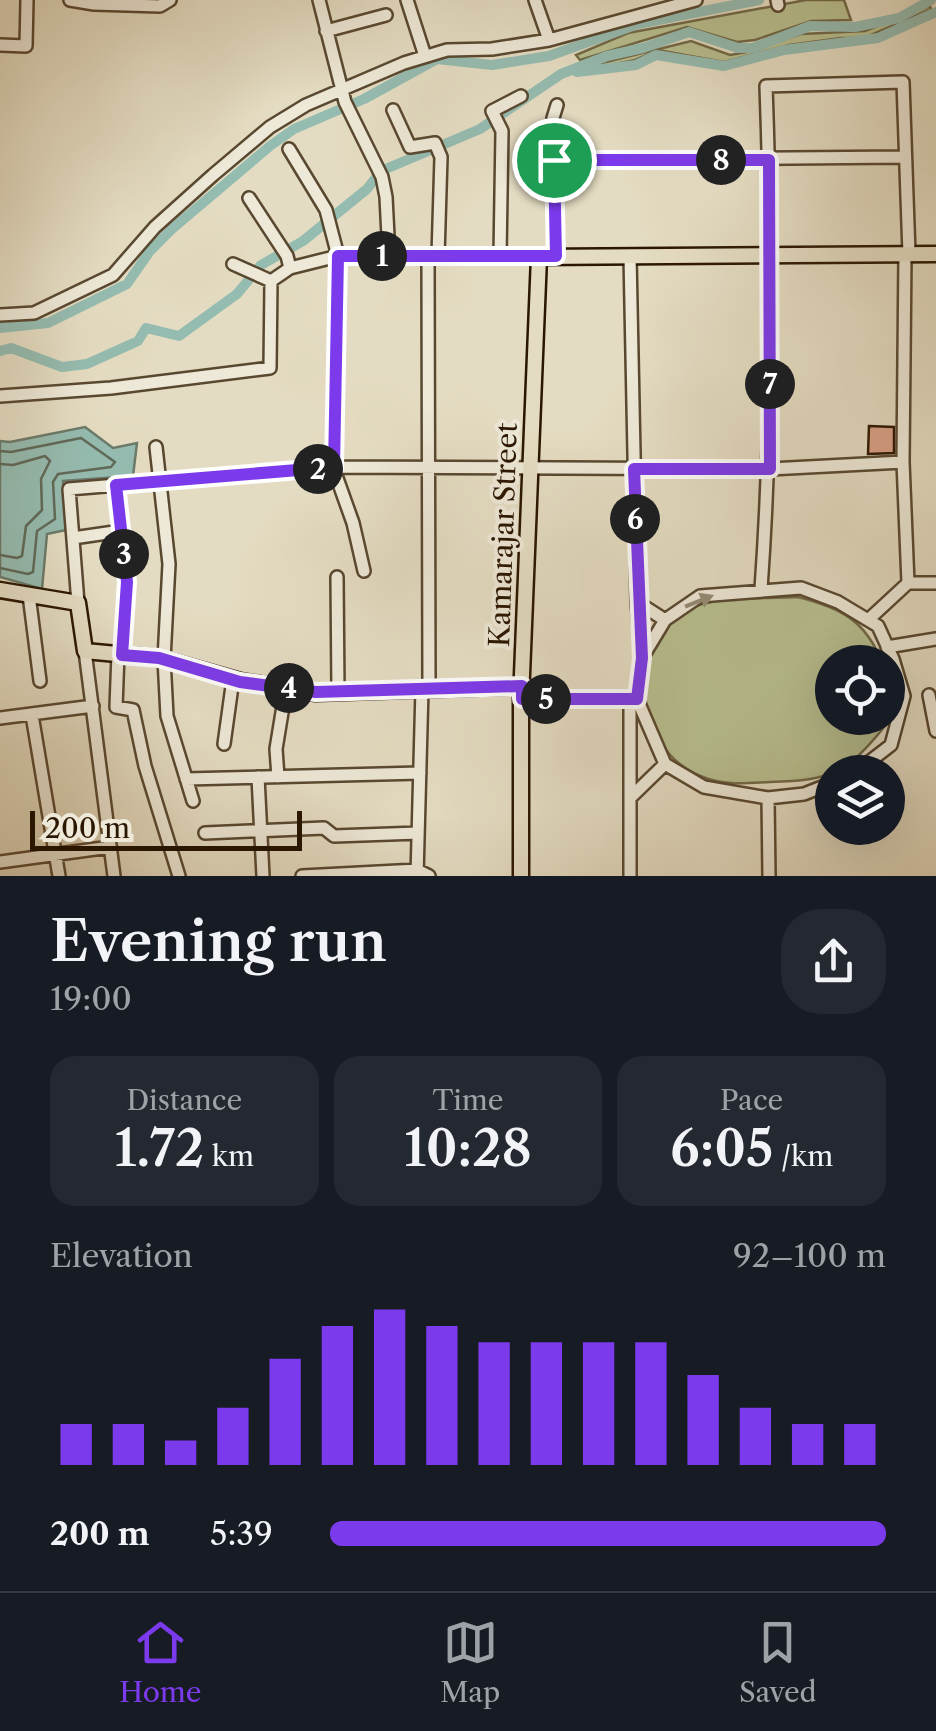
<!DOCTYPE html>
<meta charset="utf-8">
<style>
:root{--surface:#171b24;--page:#242831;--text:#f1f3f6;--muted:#9ea1a6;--line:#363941;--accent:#7c3aed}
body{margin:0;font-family:"Libre Caslon Text",serif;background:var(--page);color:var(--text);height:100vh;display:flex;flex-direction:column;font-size:38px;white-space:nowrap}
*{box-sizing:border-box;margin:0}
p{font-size:32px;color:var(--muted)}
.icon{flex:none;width:55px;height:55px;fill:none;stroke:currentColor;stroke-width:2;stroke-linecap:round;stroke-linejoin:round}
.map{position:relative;height:876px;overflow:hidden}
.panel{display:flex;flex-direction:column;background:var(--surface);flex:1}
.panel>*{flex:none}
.tools{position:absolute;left:815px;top:645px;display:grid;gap:20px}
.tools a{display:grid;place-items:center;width:90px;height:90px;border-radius:50%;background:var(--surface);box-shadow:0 10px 40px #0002;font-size:50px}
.scale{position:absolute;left:30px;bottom:25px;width:272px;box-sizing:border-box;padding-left:10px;border:5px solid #2b1600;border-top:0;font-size:28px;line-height:35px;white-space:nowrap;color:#2b1600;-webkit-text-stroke:8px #ede8d7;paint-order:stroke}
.pin{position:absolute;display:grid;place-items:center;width:85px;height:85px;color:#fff;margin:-42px;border:5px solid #fff;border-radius:50%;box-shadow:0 2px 10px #0007}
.km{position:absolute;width:50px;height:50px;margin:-25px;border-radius:50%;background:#222;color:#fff;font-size:28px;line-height:50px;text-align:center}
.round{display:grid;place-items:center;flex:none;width:105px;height:105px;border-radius:40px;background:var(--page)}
.overview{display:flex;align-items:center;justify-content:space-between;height:170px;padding:0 50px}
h1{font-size:55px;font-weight:600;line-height:75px}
.figures{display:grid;grid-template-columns:repeat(3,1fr);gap:15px;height:170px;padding:10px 50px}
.figures div{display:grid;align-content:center;border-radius:25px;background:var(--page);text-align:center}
.figures b{font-size:50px;font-weight:600}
.figures small{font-size:28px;font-weight:400}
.figures p{font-size:28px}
.chart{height:280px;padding:20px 50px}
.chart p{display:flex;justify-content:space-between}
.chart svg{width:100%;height:180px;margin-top:10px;stroke:var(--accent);stroke-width:6}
ul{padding:0 50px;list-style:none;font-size:32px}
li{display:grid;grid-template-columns:160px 120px 1fr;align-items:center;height:75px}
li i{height:25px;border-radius:12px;background:var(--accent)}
.tab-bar{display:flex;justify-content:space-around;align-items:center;height:140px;border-top:2px solid var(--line);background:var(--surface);font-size:28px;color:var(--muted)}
.tab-bar a{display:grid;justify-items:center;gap:5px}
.tab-bar .selected{color:var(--accent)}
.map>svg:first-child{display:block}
.green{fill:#b8bf90;stroke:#726a48;stroke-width:2.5}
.water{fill:#95bcb1;stroke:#6b7a6a;stroke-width:2.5}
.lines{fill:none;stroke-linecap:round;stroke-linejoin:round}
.shore{stroke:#606958;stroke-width:2.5}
.canal{stroke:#95bcb1;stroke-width:10}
.building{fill:#d8a086;stroke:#2b1600;stroke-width:2.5}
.minor-casing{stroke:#594830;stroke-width:16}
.major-casing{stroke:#2b1600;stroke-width:19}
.minor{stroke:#ede8d7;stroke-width:11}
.major{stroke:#e4dcc2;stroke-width:14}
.oneway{fill:#968a76}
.route-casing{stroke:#fff;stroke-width:20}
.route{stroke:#7c3aed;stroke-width:12}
.labels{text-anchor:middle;stroke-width:8;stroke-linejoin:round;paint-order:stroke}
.street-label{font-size:28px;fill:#2b1600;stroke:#ede8d7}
</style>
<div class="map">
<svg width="936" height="876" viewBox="0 0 936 876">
<rect width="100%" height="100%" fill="#e4dcc2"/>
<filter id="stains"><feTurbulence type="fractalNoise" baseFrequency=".002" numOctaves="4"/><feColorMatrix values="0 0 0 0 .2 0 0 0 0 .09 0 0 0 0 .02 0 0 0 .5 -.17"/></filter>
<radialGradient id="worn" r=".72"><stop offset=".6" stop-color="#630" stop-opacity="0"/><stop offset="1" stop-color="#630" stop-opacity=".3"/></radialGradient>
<!-- green -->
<path class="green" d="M806,0H844L851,20L811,21L755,40L737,42L687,27L580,60L576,55L628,33Z
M930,6L931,9L864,38H841L789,45L724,62L658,50L635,60L595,68L590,66L691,41L730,55L747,52L801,34L865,31Z
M798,597C841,608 865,620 882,662H832V718H887L885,726C846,774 832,780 770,782C747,783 725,786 703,777C627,749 622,621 707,603C735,596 769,599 798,597Z"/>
<!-- water -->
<path class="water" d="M85,427L113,448L137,443L133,476L63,481L66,530L47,534L42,589L0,577V441L10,442Z"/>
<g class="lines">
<!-- shore -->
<path class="shore" d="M0,451L11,452L81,438L115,462L111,467L58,474L53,482L55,519L37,531L33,572L28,574L0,568
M0,464L13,465L45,456L50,461L41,479L42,510L26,526L22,556L17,558L0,555"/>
<!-- canal -->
<path class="canal" d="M577,72L636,65L656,55L724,66L784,50L878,38L936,12
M0,328L48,323L127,284L150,251L172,229L270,146L294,129L364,99L437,59L492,65L549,56L638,24L759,0
M0,351L11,348L62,367L87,364L138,341L146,328L179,336L237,294L261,265L303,241L367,189L381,171L480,129L561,74L607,56L643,48L689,32L738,48H753L810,26L855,27L899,18L931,0"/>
</g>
<!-- building -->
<path class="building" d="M869,426L894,427V453L868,454Z"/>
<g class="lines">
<defs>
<path id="minor" d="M70,0L94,4
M94,0V4L160,6L170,0
M319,0L345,102L382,177L386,197L389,256
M407,0L425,56
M535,0L549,40
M777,0L778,5
M326,31L386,15
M0,45L26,46L27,0
M393,110L410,147L435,143L441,157L438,256
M554,160L905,157
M249,198L287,256L290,268
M428,256L429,689
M500,256L502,131L492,111L521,96
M556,256L553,118L557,105
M630,256L637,602L665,620
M233,264L271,281
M0,315L34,313L113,275L155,227L213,175L270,127L306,105L404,63L447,50L492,49L549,40L696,0
M0,396L111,388L270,368L271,281L290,268L338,256L326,210L289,149
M156,447L169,564L164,659L167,716L193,801
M903,462L908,583H936
M116,485L127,582L123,655
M73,538L121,531
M364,571L353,523L333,467L770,469L903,462L905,254
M337,577L338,692
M761,589C773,422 772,254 766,86L903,82L909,254
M29,595L40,681
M637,602L642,658
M78,603L69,489L333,467L338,256L539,257
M868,620L908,583
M887,647L936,639
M85,651L114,876
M118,654L116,707L133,710L145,766L179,876
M929,695L936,731
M521,699H637
M630,699V876
M32,715L59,876
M0,718L93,706
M224,744L233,679
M258,777L263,876
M278,777L276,749L286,688
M186,779L420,773
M832,783L804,794L768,798L704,787L665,764L637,699L642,658L665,620L700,596L801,588L838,602L878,626L893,659L904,696L891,745L856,772
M630,798L665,764
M768,798L769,876
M205,833L324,828L334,836L418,833
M0,862L110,847
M302,876L417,870L429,876
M417,876L422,689"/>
<path id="major" d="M0,590L78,603L85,651L159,658L240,681L316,693L522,686
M521,876V699L539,257L936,254"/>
</defs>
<!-- minor casing -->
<use href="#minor" class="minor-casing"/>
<!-- major casing -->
<use href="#major" class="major-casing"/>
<!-- minor -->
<use href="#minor" class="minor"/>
<!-- major -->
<use href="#major" class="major"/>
</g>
<!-- one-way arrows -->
<defs><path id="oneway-solid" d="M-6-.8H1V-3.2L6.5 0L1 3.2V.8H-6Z" transform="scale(2.5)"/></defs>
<use class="oneway" href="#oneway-solid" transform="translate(699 601) rotate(-22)"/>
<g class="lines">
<defs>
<path id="route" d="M554,160H769L770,469H634L642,658L637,699H522V686L316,692L240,682L159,658L122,655L127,582L116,485L334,467L338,256H556Z"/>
</defs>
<!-- route casing -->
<use href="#route" class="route-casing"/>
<!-- route -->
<use href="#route" class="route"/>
</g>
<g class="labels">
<!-- street labels -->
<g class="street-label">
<text transform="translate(503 535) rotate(-88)" y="10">Kamarajar Street</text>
</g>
</g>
<rect width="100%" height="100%" filter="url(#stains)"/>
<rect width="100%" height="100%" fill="url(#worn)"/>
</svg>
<div class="tools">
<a><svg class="icon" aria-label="locate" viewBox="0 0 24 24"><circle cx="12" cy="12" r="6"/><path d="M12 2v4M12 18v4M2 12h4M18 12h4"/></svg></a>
<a><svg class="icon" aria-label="layers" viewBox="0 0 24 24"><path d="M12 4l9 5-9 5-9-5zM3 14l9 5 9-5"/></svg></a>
</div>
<div class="scale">200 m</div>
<div class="pin" style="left:554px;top:160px;background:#1e9e55"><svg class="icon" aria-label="arrive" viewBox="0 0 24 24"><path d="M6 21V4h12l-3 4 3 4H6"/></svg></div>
<b class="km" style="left:382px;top:256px">1</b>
<b class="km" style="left:318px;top:469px">2</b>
<b class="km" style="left:124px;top:554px">3</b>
<b class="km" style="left:289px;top:688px">4</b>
<b class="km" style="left:546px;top:699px">5</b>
<b class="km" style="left:635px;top:519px">6</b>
<b class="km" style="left:770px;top:384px">7</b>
<b class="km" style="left:721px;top:160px">8</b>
</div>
<section class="panel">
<div class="overview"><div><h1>Evening run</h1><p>19:00</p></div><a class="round"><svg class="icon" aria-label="share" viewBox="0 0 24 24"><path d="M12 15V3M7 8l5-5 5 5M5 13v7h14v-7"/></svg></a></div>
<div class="figures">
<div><p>Distance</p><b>1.72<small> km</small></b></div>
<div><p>Time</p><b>10:28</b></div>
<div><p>Pace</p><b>6:05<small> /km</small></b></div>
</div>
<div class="chart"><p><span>Elevation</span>92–100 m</p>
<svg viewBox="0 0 160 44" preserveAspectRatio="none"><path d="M5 44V34M15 44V34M25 44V38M35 44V30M45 44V18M55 44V10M65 44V6M75 44V10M85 44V14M95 44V14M105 44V14M115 44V14M125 44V22M135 44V30M145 44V34M155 44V34"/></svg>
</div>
<ul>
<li><b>200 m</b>5:39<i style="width:100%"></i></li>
</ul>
</section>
<nav class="tab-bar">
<a class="selected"><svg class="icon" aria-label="home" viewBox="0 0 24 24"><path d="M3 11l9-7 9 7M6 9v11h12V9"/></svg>Home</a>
<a><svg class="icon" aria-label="map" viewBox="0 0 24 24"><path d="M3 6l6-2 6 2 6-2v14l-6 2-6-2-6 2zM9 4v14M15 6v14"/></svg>Map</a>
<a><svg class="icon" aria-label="saved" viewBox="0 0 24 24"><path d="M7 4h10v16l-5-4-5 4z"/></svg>Saved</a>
</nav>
